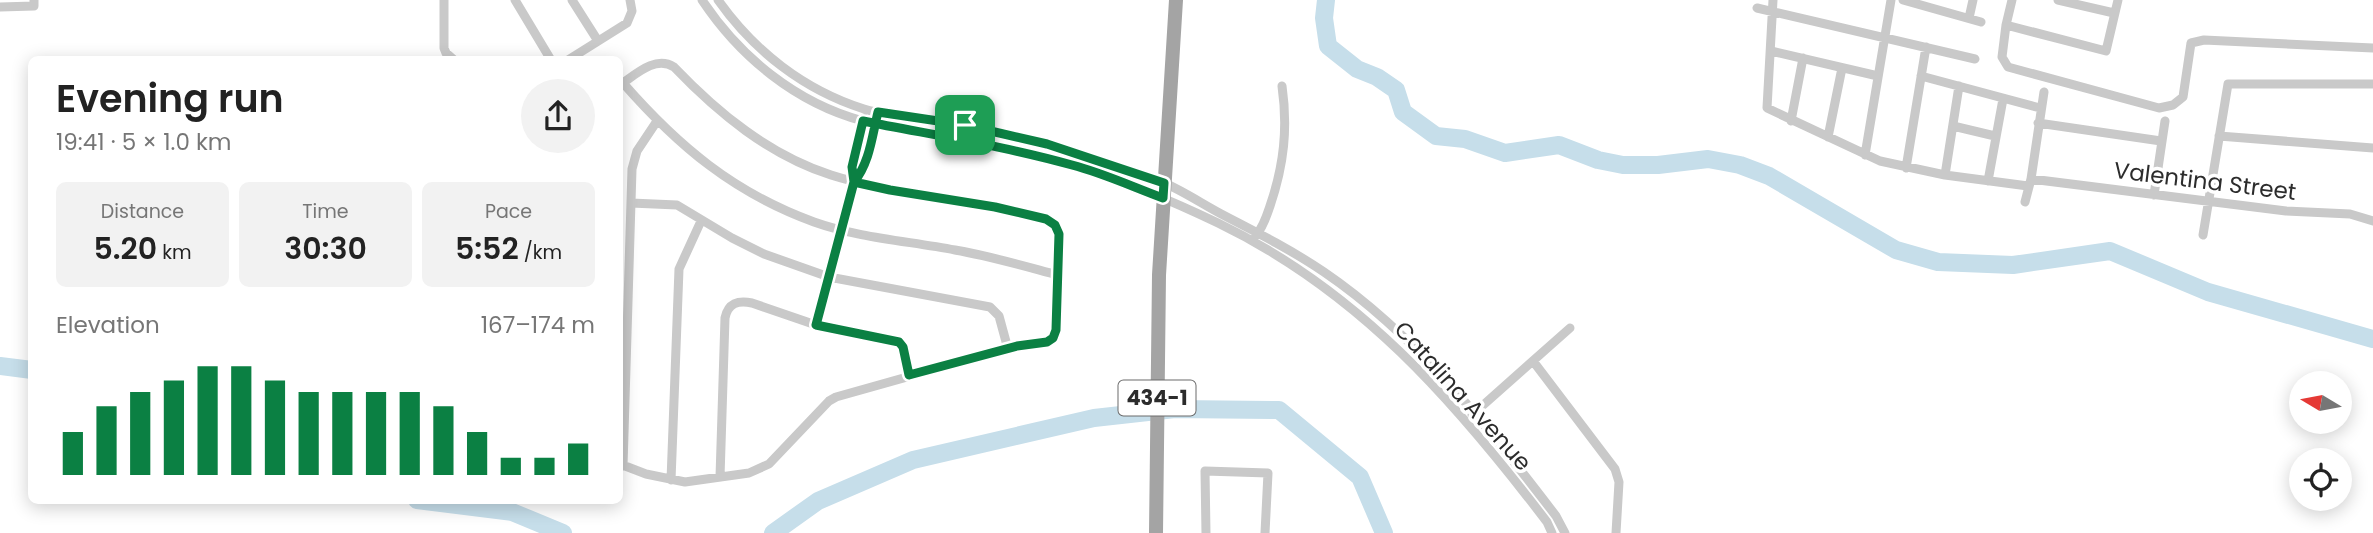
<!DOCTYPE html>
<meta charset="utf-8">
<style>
:root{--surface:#fff;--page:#f2f2f2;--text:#222;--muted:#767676;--accent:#0b8043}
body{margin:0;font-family:Poppins,sans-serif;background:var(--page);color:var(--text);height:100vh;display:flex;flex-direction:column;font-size:26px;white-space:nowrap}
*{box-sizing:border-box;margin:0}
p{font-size:23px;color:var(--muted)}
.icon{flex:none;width:38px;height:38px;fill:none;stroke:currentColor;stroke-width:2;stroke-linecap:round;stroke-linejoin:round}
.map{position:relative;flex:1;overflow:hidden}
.sheet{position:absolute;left:28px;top:56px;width:595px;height:448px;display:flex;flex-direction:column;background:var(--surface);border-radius:10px;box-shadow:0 4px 18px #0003}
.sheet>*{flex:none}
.needle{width:46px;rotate:280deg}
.tools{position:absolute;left:2289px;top:371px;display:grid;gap:14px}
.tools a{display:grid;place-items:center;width:63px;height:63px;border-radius:50%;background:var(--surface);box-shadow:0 4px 18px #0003;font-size:35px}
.pin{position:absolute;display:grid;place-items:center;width:60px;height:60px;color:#fff;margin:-30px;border-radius:14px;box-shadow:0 4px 10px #0006}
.round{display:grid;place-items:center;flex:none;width:74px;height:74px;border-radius:37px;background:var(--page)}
.overview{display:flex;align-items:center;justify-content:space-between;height:119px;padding:0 28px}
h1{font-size:38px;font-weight:600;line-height:52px}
.metrics{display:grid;grid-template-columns:repeat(3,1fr);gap:10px;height:119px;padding:7px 28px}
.metrics div{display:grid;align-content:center;border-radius:10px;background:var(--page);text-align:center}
.metrics b{font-size:30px;font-weight:600}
.metrics small{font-size:19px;font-weight:400}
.metrics p{font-size:19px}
.chart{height:196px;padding:14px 28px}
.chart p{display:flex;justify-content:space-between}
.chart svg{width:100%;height:126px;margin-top:7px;stroke:var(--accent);stroke-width:6}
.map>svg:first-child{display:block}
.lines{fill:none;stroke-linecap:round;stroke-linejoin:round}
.river{stroke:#c6deea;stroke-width:18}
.street{stroke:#c9c9c9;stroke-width:9}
.primary{stroke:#a4a4a4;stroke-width:14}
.route-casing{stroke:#fff;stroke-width:14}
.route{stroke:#0b8043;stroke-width:9}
.labels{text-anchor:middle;stroke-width:7;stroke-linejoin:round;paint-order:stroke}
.shield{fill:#fff;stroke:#6b6b6b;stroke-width:2}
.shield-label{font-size:21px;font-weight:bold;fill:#2c2c2c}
.street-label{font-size:23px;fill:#2c2c2c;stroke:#fff}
</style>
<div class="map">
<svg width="2373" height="533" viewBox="0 0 2373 533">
<rect width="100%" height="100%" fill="#fff"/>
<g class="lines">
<!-- river -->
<path class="river" d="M1326,0L1324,18L1328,46L1357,69L1377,77L1396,90L1403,112L1436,136L1465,139L1505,153L1559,145L1598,160L1623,165H1658L1708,159L1740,165L1769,176L1896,250L1938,262L2013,265L2110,251L2208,292L2373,339
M0,366L32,370
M417,500L512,512L563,533
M773,533L818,501L913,460L1094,418L1175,409L1279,410L1360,477L1384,533"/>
<!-- street -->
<path class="street" d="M444,0V48L446,53L454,60
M515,0L551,60
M572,0L598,41
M702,0C740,57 796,103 863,121C933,140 1006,144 1075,165C1124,181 1172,201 1218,223C1359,291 1454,400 1547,522L1552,533
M718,0C754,51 804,90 864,109C898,119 934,119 968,126C1034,140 1099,157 1162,182C1184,191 1205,206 1227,217C1260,234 1293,251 1324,272C1418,336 1488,427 1556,516L1565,533
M1773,0L1767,108L1880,161L1945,175L2028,186
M1903,0L1981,22
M2012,0L2006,25L2002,57L2008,67L2159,108L2173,105L2183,97L2191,43L2204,40L2373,48
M2058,0L2114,13
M0,7L34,6V0
M1757,8L1975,59
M1969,18L1973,0
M2006,25L2106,51L2118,0
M1771,51L1878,76
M568,60L627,23L632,11L630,0
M1921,76L2040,108
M623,83C678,146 734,193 814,222C859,238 908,241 955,250C990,256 1024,266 1058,275
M620,85C635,75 655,55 674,67C718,113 769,155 831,175C869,187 907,192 946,199C973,203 999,208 1025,214C1033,216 1044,217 1051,221C1056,224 1058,229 1059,234L1056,330L1050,341L1017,346L836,397L829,401L769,464L749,473L685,482L646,474L620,464
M1791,121L1803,58
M2038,123L2161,141
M1953,126L1995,136
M2219,136L2373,148
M1828,137L1842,68
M1865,155L1891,0
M1906,168L1926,47
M1945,175L1959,86
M2031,179L2286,211L2350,214L2373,221
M1988,181L2003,99
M854,182L864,169L877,119
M2154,195L2165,121
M2025,202L2031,179L2044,92
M631,203L677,205L732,238L764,254L829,277L990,307L999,316L1008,349
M1256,235C1263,228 1267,215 1270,206C1284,165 1288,128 1282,86
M2203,235L2228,84H2373
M816,325L854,182L852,167L864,118
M1533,361L1615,469L1619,482L1616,533
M1472,415L1570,328
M623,466L632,169L637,151L657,121
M720,477L725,318C728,303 738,300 752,303L816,325L899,342L903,347L910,375
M671,480L679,269L701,221
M1206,533L1205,471L1268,473L1265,533"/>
<!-- primary -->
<path class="primary" d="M1156,533L1159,275L1176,0"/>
</g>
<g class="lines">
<defs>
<path id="route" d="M965,125L878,112C872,136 870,162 854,182L816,325L899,342L903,347L909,375L1017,346L1047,342L1053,338L1056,330L1059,234L1055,225L1046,219L995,207L890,190L854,182L852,167L863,121C933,135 1004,146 1072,165C1103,173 1133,187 1163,198L1164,183L1047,144L965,125"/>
</defs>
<!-- route casing -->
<use href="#route" class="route-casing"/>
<!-- route -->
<use href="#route" class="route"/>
</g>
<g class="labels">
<!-- shield labels -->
<rect class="shield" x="1118.5" y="380.5" width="77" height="35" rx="5"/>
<g class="shield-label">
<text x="1157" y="405">434-1</text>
</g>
<!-- street labels -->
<g class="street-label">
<text transform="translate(2205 181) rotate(7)" y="8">Valentina Street</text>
<text transform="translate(1463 396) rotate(48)" y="8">Catalina Avenue</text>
</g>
</g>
</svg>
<div class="tools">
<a><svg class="needle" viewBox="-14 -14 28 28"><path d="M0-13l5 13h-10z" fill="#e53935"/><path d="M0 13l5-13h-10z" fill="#767676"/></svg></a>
<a><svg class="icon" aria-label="locate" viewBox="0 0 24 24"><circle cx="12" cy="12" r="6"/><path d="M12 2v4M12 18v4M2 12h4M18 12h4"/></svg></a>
</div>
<div class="pin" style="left:965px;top:125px;background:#1e9e55"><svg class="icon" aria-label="arrive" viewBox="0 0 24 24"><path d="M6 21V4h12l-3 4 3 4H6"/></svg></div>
<section class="sheet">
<div class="overview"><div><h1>Evening run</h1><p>19:41 · 5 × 1.0 km</p></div><a class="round"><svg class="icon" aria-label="share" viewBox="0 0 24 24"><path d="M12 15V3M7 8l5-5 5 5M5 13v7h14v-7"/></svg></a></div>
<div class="metrics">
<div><p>Distance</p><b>5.20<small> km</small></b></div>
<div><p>Time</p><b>30:30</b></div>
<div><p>Pace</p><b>5:52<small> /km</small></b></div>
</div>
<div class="chart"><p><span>Elevation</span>167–174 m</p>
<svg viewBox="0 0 160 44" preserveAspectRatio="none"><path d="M5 44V29M15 44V20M25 44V15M35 44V11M45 44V6M55 44V6M65 44V11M75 44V15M85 44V15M95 44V15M105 44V15M115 44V20M125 44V29M135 44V38M145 44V38M155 44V33"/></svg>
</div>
</section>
</div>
